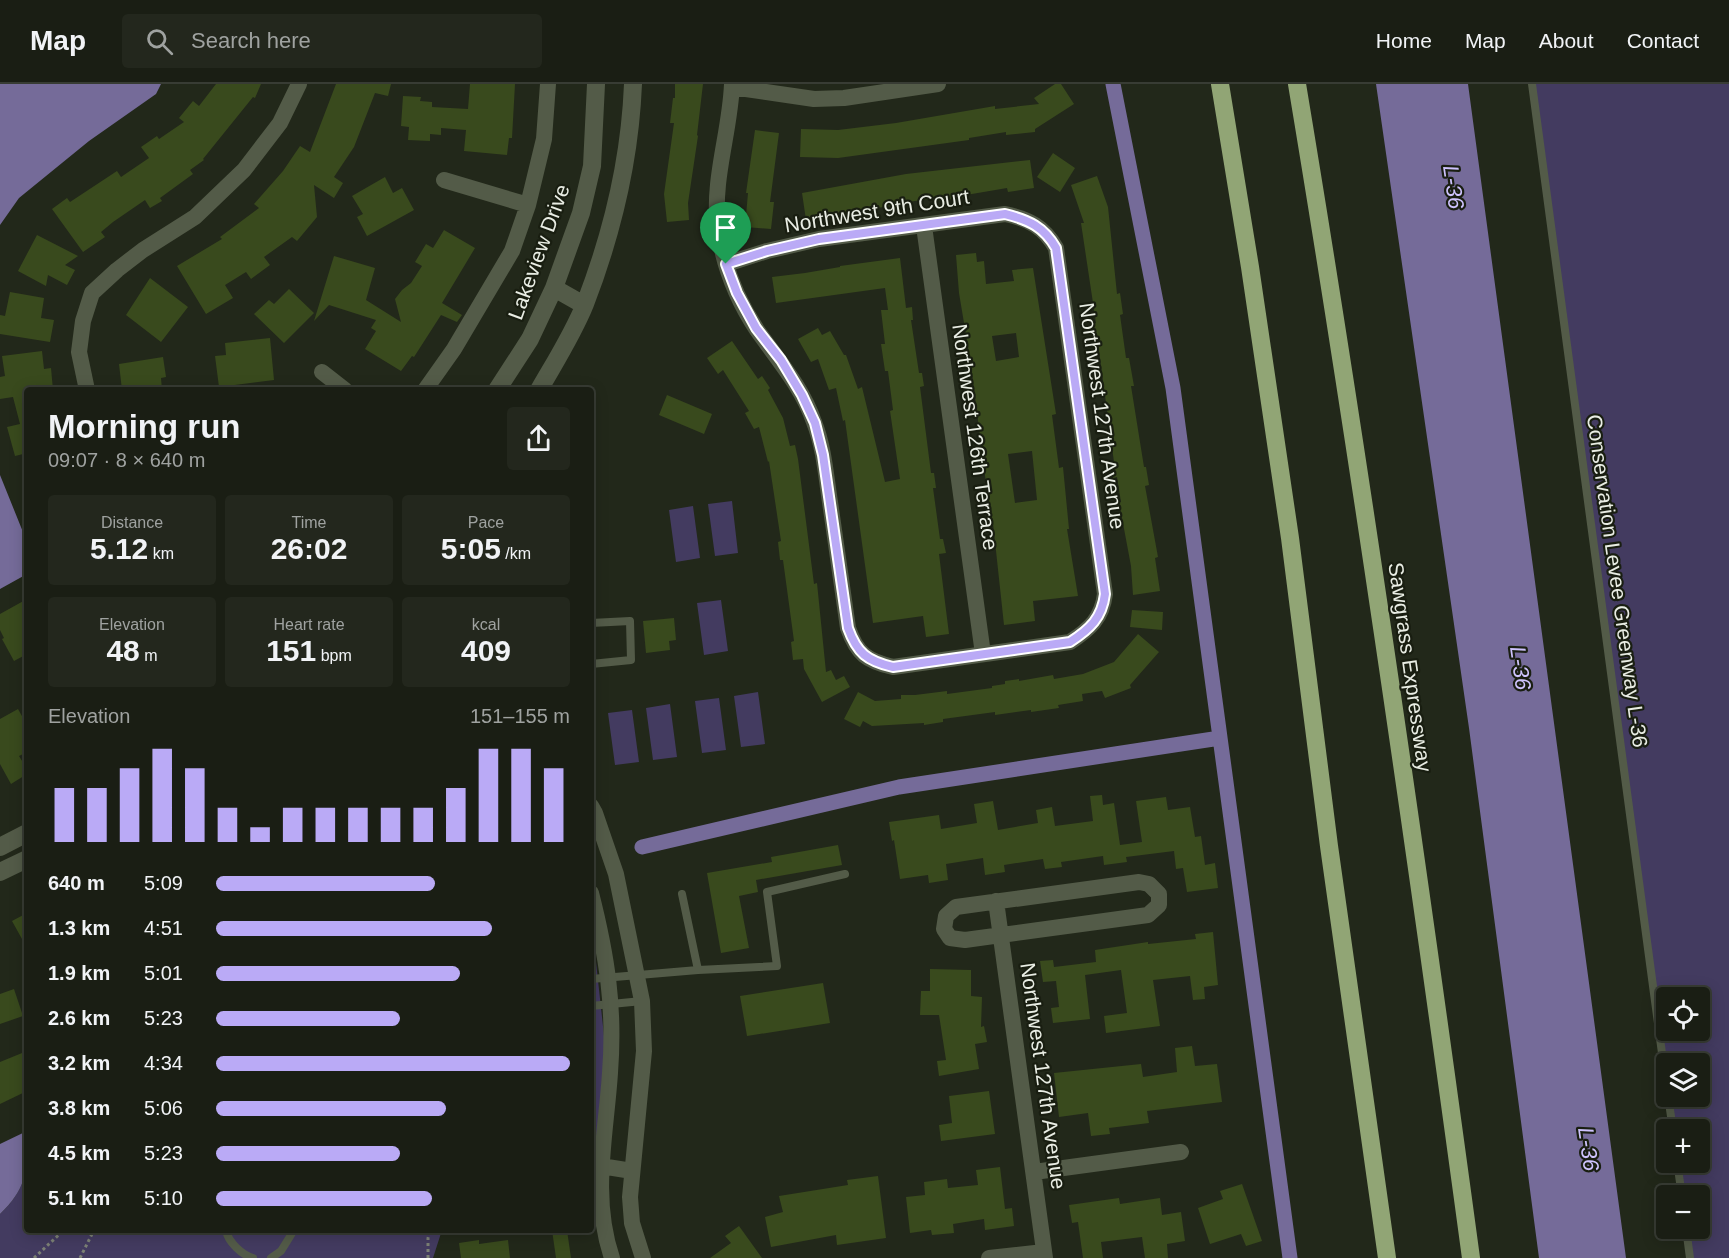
<!DOCTYPE html>
<meta charset="utf-8">
<style>
:root{--surface:#1a1e14;--page:#23271d;--text:#f1f3f6;--muted:#9fa2a0;--line:#383c34;--accent:#baaaf6}
body{margin:0;font-family:Helvetica,sans-serif;background:var(--page);color:var(--text);height:100vh;display:flex;flex-direction:column;font-size:22px;white-space:nowrap}
*{box-sizing:border-box;margin:0}
p{font-size:20px;color:var(--muted)}
.icon{flex:none;width:33px;height:33px;fill:none;stroke:currentColor;stroke-width:2;stroke-linecap:round;stroke-linejoin:round}
.map{position:relative;flex:1;overflow:hidden}
.details{position:absolute;left:24px;top:303px;width:570px;height:846px;display:flex;flex-direction:column;background:var(--surface);border-radius:6px;box-shadow:0 3px 15px #0003,0 0 0 2px var(--line)}
.details>*{flex:none}
.fabs{position:absolute;left:1656px;top:903px;display:grid;gap:12px}
.fabs a{display:grid;place-items:center;width:54px;height:54px;border-radius:6px;background:var(--surface);box-shadow:0 3px 15px #0003,0 0 0 2px var(--line);font-size:30px}
.pin{position:absolute;display:grid;place-items:center;width:51px;height:51px;color:#fff;margin:-62px -26px;border-radius:50% 50% 50% 0;rotate:-45deg;box-shadow:0 0 6px #0007}
.pin .icon{rotate:45deg}
.round{display:grid;place-items:center;flex:none;width:63px;height:63px;border-radius:6px;background:var(--page)}
.summary{display:flex;align-items:center;justify-content:space-between;height:102px;padding:0 24px}
h1{font-size:33px;font-weight:700;line-height:45px}
.metrics{display:grid;grid-template-columns:repeat(3,1fr);gap:9px;height:102px;padding:6px 24px}
.metrics div{display:grid;align-content:center;border-radius:6px;background:var(--page);text-align:center}
.metrics b{font-size:30px;font-weight:700}
.metrics small{font-size:16px;font-weight:400}
.metrics p{font-size:16px}
.chart{height:168px;padding:12px 24px}
.chart p{display:flex;justify-content:space-between}
.chart svg{width:100%;height:108px;margin-top:6px;stroke:var(--accent);stroke-width:6}
ul{padding:0 24px;list-style:none;font-size:20px}
li{display:grid;grid-template-columns:96px 72px 1fr;align-items:center;height:45px}
li i{height:15px;border-radius:8px;background:var(--accent)}
header{display:flex;align-items:center;gap:36px;box-sizing:border-box;height:84px;padding:0 30px;background:var(--surface);border-bottom:2px solid var(--line)}
header strong{font-size:28px}
nav{display:flex;gap:33px;margin-inline-start:auto;font-size:21px}
.search{width:420px;height:54px;background:var(--page);display:flex;align-items:center;gap:15px;box-sizing:border-box;padding:0 21px;border-radius:6px;color:var(--muted);font-size:22px}
.map>svg:first-child{display:block}
.green{fill:#433b60;fill-rule:evenodd}
.water{fill:#756b99}
.lines{fill:none;stroke-linecap:round;stroke-linejoin:round}
.canal{stroke:#756b99;stroke-width:15}
.building{fill:#394a1d;fill-rule:evenodd}
.path{stroke:#7c8175;stroke-width:3;stroke-dasharray:3 3;stroke-linecap:butt}
.service{stroke:#535b48;stroke-width:8}
.minor{stroke:#535b48;stroke-width:16}
.tertiary{stroke:#535b48;stroke-width:18}
.motorway{stroke:#91a575;stroke-width:18}
.route-casing{stroke:#fff;stroke-width:12}
.route{stroke:#baaaf6;stroke-width:8}
.labels{text-anchor:middle;stroke-width:4.5;stroke-linejoin:round;paint-order:stroke}
.street-label{font-size:21px;fill:#e9ede4;stroke:#191e11}
.water-label{font-size:22px;font-style:italic;fill:#cec3fd;stroke:#191e11}
</style>
<header>
<strong>Map</strong>
<div class="search"><svg class="icon" aria-label="search" viewBox="0 0 24 24"><circle cx="10" cy="10" r="6"/><path d="M15 15l6 6"/></svg>Search here</div>
<nav><a>Home</a><a>Map</a><a>About</a><a>Contact</a></nav>
</header>
<div class="map">
<svg width="1729" height="1174" viewBox="0 0 1729 1174">
<rect width="100%" height="100%" fill="#22281a"/>
<!-- green -->
<path class="green" d="M1532,0H1729V1174H1690L1686,1145L1700,1144V1112L1682,1111L1677,1079L1700,1078V1046L1673,1045L1668,1013L1700,1012V980H1666ZM1666,914H1700V946H1666Z
M732,417L738,469L715,472L708,420Z
M693,422L700,474L676,478L669,426Z
M721,516L728,567L704,571L697,519Z
M758,608L765,660L741,663L734,612Z
M719,614L726,666L702,669L695,617Z
M670,620L677,673L653,676L646,624Z
M632,626L639,678L615,681L608,629Z
M591,854L596,878L608,988L591,1096Z
M27,1085V1146H442L433,1174H0V1130C14,1117 22,1104 27,1085Z"/>
<!-- water -->
<path class="water" d="M0,0H161L156,10L89,57L19,114L0,141Z
M1376,0H1468L1626,1174H1539L1469,644Z
M0,391L27,458V490L0,505Z
M27,1047C27,1085 29,1102 0,1130V1060Z"/>
<g class="lines">
<!-- canal -->
<path class="canal" d="M1113,0L1173,304L1290,1174
M642,763L899,703L1220,654"/>
</g>
<!-- building -->
<path class="building" d="M216,0H261L255,14L253,13L203,75L204,76L190,86L193,90L160,114L162,117L150,124L145,116L113,138L101,148L105,153L83,168L52,125L67,114L70,118L117,87L121,93L149,74L141,63L157,52L159,55L184,38L179,34L193,17L199,22Z
M336,0H391L388,12L375,9L354,63L334,93L343,99L334,114L314,101L317,133L297,157L292,153L264,173L270,181L251,195L246,188L225,201L233,214L206,230L177,182L222,155L220,153L259,124L254,120L283,87L300,62L310,68Z
M470,0H515L512,54H509L507,71L464,67L466,46L441,44V51L430,50V57L408,56L409,43L401,42L403,12L421,13L420,17L432,18V23L468,25Z
M675,0H703L697,51L698,52L688,119L689,136L667,138L664,110L674,39H670L673,14H675Z
M1055,0H1061L1074,20L1035,45V48L1006,51V48L969,54V56L838,74L800,73L801,45L838,46L896,39L995,22V25L1039,20L1034,14Z
M755,46L779,49L770,118H774L771,145L745,143L748,109H746Z
M1053,69L1075,84L1060,108L1037,93Z
M1030,76L1034,104L1008,108L1007,104L966,111L967,113L939,117L938,114L900,119V121L876,124L875,123L806,136L802,109L906,90Z
M1097,92L1108,123L1117,210L1120,209L1123,230L1120,231L1126,274H1129L1134,302H1131L1144,383H1146L1149,401L1145,402L1158,473L1155,474L1160,507L1133,511L1131,482L1119,418H1121L1117,393L1113,394L1110,379L1114,378L1099,267H1097L1093,239H1096L1081,139H1084L1071,101Z
M385,93L393,109L402,104L414,126L367,152L357,133L363,130L352,112Z
M444,146L475,164L442,219L462,231L457,238L441,231L414,273L412,272L401,287L365,265L376,247L371,244L376,236L329,221L314,237L334,172L375,184L366,216L401,238L395,215L402,206L411,199L422,182L415,178L426,160L433,164Z
M37,151L78,172L65,181L75,186L67,201L48,191L46,202L18,187Z
M976,169L977,178L984,177L986,200L1014,197L1012,186L1033,184L1056,330L1052,331L1059,384L1063,383L1069,445H1067L1078,512L1033,517L1035,537L1004,541L993,439H991L971,281L959,209L956,171ZM1016,249L1019,273L996,277L992,252ZM1032,367L1037,416L1015,419L1008,370Z
M900,174L906,224L912,223L913,236H911L919,289H922L924,302L920,303L931,389H934L936,404H933L940,455H943L946,469L939,470L949,550L926,553L923,532L873,539L845,336L843,337L836,304L829,306L818,275L811,278L798,255L818,244L822,251L830,247L844,271H846L858,305L862,303L885,398L900,395L890,327L893,326L888,287H885L881,260H885L881,226H888L885,204L776,219L772,193L805,189L840,183V182Z
M150,194L188,223L161,258L126,231Z
M289,205L314,229L284,259L254,230L269,216L274,220Z
M10,208L44,214L41,234L54,236L50,258L0,250V231L5,232Z
M270,254L274,296L219,303L215,272L226,271L225,259Z
M732,257L758,295L762,292L770,304L768,306L783,334L790,362L795,361L798,375L814,500L817,499L826,588L831,586L836,596L844,592L850,603L822,618L804,585L803,575L793,576L791,558L794,557L783,476H780L778,458L781,457L769,377L768,378L759,343L754,345L745,329L749,327L723,286L718,290L707,274Z
M42,267L44,285L51,284L53,306H27V369L15,372L7,343L20,340L13,313L0,315V293L5,292L2,272Z
M163,273L166,293L161,294L162,306H122L119,280Z
M667,311L712,330L704,350L659,331Z
M27,515V570L14,577L2,555L4,554L0,546V530Z
M1132,526L1163,528L1162,546L1130,543Z
M674,534L676,556L669,557L670,566L646,569L643,537Z
M1138,550L1159,568L1130,601L1131,604L1105,614L1102,607L1082,610L1083,617L1058,621L1059,624L1031,628V626L995,631V628L943,635V638L924,641V639L872,642L863,637L860,643L844,635L858,608L875,617L901,615V611H915L947,607V610L992,604V602L1005,600V597L1019,595V597L1053,591L1054,595L1083,590L1114,578Z
M18,625L27,641V668L19,672L27,685V690L11,700L0,680V635Z
M1102,711L1103,721L1114,719L1120,761L1142,758L1136,717L1166,713L1168,726L1190,723L1195,753L1201,752L1205,781L1215,779L1218,804L1187,808L1183,784L1176,785L1174,767L1126,773L1127,778L1104,781L1103,772L1061,778L1062,783L1045,785L1043,775L1004,781L1005,788L985,791L983,774L946,780L948,796L929,799L928,791L900,795L894,756L892,757L889,738L939,731L941,745L977,739L974,720L993,717L998,746L1038,739L1036,726L1052,723L1055,742L1093,737L1090,712Z
M838,761L842,781L756,796L758,808L739,812L749,864L721,869L707,789L772,778L771,773Z
M27,829V864L12,837Z
M1213,848L1218,901L1204,903L1205,915L1193,916L1190,892L1153,896L1160,942L1106,949L1104,932L1127,929L1121,886L1085,891L1090,935L1053,939L1051,924L1059,923L1056,897L1043,898L1040,877L1053,876L1054,883L1096,878L1095,866L1148,858V860L1196,855L1195,850Z
M930,885L971,886V912L982,913L981,943L984,942L987,958L975,960L979,985L939,992L937,977L946,976L939,931H920L921,907H930Z
M823,899L830,939L747,952L740,912Z
M14,905L23,932L0,940V910Z
M1192,962L1195,982L1217,980L1222,1018L1147,1027L1149,1039L1109,1044L1110,1050L1091,1052L1088,1029L1059,1033L1054,989L1141,980L1143,993L1177,988L1175,964Z
M27,967V1007L0,1020V978Z
M989,1007L995,1050L941,1057L939,1041L952,1039L949,1012Z
M1000,1083L1005,1125L1012,1124L1014,1142L985,1146L984,1135L953,1140L954,1149L932,1151L931,1146L910,1149L906,1113L925,1111L924,1098L947,1095L948,1104L978,1101L976,1086Z
M878,1092L886,1154L837,1161L836,1151L771,1163L765,1133L783,1128L779,1112L848,1101L847,1096Z
M1242,1100L1262,1157L1246,1162L1241,1150L1210,1160L1198,1124L1223,1115L1220,1107Z
M1119,1114L1120,1120L1160,1114L1162,1131L1181,1128L1185,1157L1167,1160L1168,1174H1145L1142,1153L1101,1158L1103,1174H1083L1078,1138L1072,1139L1069,1121Z
M739,1142L762,1174H710L731,1159L725,1152Z
M552,1146H567L571,1174H556Z
M479,1156V1160L508,1156L510,1174H461L459,1159Z"/>
<g class="lines">
<!-- path -->
<path class="path" d="M34,1174L64,1146
M80,1174L94,1146
M428,1174V1154L430,1146"/>
<!-- service -->
<path class="service" d="M1532,0L1666,999
M591,539L630,537L631,576L591,580
M698,886L777,882L767,808L845,790
M591,895L698,886L682,810
M591,922L642,917
M1668,1012L1673,1046
M1677,1078L1682,1112
M1686,1144L1690,1174
M226,1146C228,1158 242,1171 253,1174
M271,1174L281,1167L294,1146"/>
<!-- minor -->
<path class="minor" d="M732,3L814,15L844,14L938,0
M444,96L528,121
M924,142L983,570
M726,180L767,167L819,155L1005,130C1029,135 1044,143 1056,164L1105,510C1102,534 1090,545 1070,558L893,583C867,577 857,570 848,544C842,502 836,460 830,418C826,392 824,363 814,338C802,303 778,276 757,246C737,216 723,180 718,144C712,95 730,49 732,0
M322,288L345,306
M87,306L79,268L83,237L92,209L117,186L143,166L195,133L244,86L280,39L299,0
M425,306L454,265L512,167L528,121L544,55L548,0
M591,722L595,729L616,790L642,917L644,967L630,1113L632,1139L643,1174
M1139,798L1149,800L1159,810V821L1148,831L965,856L950,854L944,845L946,832L956,823Z
M591,809C607,872 615,923 610,989C606,1051 591,1113 612,1174
M996,817L1045,1174
M601,1082L632,1087
M1034,1088L1181,1068
M989,1174L1044,1168"/>
<!-- tertiary -->
<path class="tertiary" d="M554,204L584,221
M497,306L530,255L554,204L581,129L592,82L596,0
M539,306C555,278 573,250 585,220C612,150 630,75 633,0
M0,763L27,749
M0,788L27,775"/>
<!-- motorway -->
<path class="motorway" d="M1220,0L1250,183L1290,454L1329,762L1387,1174
M1297,0C1362,390 1418,782 1471,1174"/>
</g>
<g class="lines">
<defs>
<path id="route" d="M1005,130C1029,136 1044,143 1056,164L1105,510C1102,534 1090,545 1070,558L893,583C867,577 857,569 848,544L823,371L815,339L802,311L781,276L756,244L737,209L726,180L767,167L819,155Z"/>
</defs>
<!-- route casing -->
<use href="#route" class="route-casing"/>
<!-- route -->
<use href="#route" class="route"/>
</g>
<g class="labels">
<!-- street labels -->
<g class="street-label">
<text transform="translate(877 127) rotate(-9)" y="7">Northwest 9th Court</text>
<text transform="translate(539 168) rotate(-70)" y="7">Lakeview Drive</text>
<text transform="translate(1102 332) rotate(82)" y="7">Northwest 127th Avenue</text>
<text transform="translate(975 353) rotate(82)" y="7">Northwest 126th Terrace</text>
<text transform="translate(1617 497) rotate(82)" y="7">Conservation Levee Greenway L-36</text>
<text transform="translate(1410 583) rotate(82)" y="7">Sawgrass Expressway</text>
<text transform="translate(1043 992) rotate(82)" y="7">Northwest 127th Avenue</text>
</g>
<!-- water labels -->
<g class="water-label">
<text transform="translate(1454 103) rotate(82)" y="8">L-36</text>
<text transform="translate(1521 584) rotate(82)" y="8">L-36</text>
<text transform="translate(1589 1065) rotate(82)" y="8">L-36</text>
</g>
</g>
</svg>
<div class="fabs">
<a><svg class="icon" aria-label="locate" viewBox="0 0 24 24"><circle cx="12" cy="12" r="6"/><path d="M12 2v4M12 18v4M2 12h4M18 12h4"/></svg></a>
<a><svg class="icon" aria-label="layers" viewBox="0 0 24 24"><path d="M12 4l9 5-9 5-9-5zM3 14l9 5 9-5"/></svg></a>
<a>+</a>
<a>−</a>
</div>
<div class="pin" style="left:726px;top:180px;background:#1e9e55"><svg class="icon" aria-label="arrive" viewBox="0 0 24 24"><path d="M6 21V4h12l-3 4 3 4H6"/></svg></div>
<section class="details">
<div class="summary"><div><h1>Morning run</h1><p>09:07 · 8 × 640 m</p></div><a class="round"><svg class="icon" aria-label="share" viewBox="0 0 24 24"><path d="M12 15V3M7 8l5-5 5 5M5 13v7h14v-7"/></svg></a></div>
<div class="metrics">
<div><p>Distance</p><b>5.12<small> km</small></b></div>
<div><p>Time</p><b>26:02</b></div>
<div><p>Pace</p><b>5:05<small> /km</small></b></div>
</div>
<div class="metrics">
<div><p>Elevation</p><b>48<small> m</small></b></div>
<div><p>Heart rate</p><b>151<small> bpm</small></b></div>
<div><p>kcal</p><b>409</b></div>
</div>
<div class="chart"><p><span>Elevation</span>151–155 m</p>
<svg viewBox="0 0 160 44" preserveAspectRatio="none"><path d="M5 44V22M15 44V22M25 44V14M35 44V6M45 44V14M55 44V30M65 44V38M75 44V30M85 44V30M95 44V30M105 44V30M115 44V30M125 44V22M135 44V6M145 44V6M155 44V14"/></svg>
</div>
<ul>
<li><b>640 m</b>5:09<i style="width:62%"></i></li>
<li><b>1.3 km</b>4:51<i style="width:78%"></i></li>
<li><b>1.9 km</b>5:01<i style="width:69%"></i></li>
<li><b>2.6 km</b>5:23<i style="width:52%"></i></li>
<li><b>3.2 km</b>4:34<i style="width:100%"></i></li>
<li><b>3.8 km</b>5:06<i style="width:65%"></i></li>
<li><b>4.5 km</b>5:23<i style="width:52%"></i></li>
<li><b>5.1 km</b>5:10<i style="width:61%"></i></li>
</ul>
</section>
</div>
